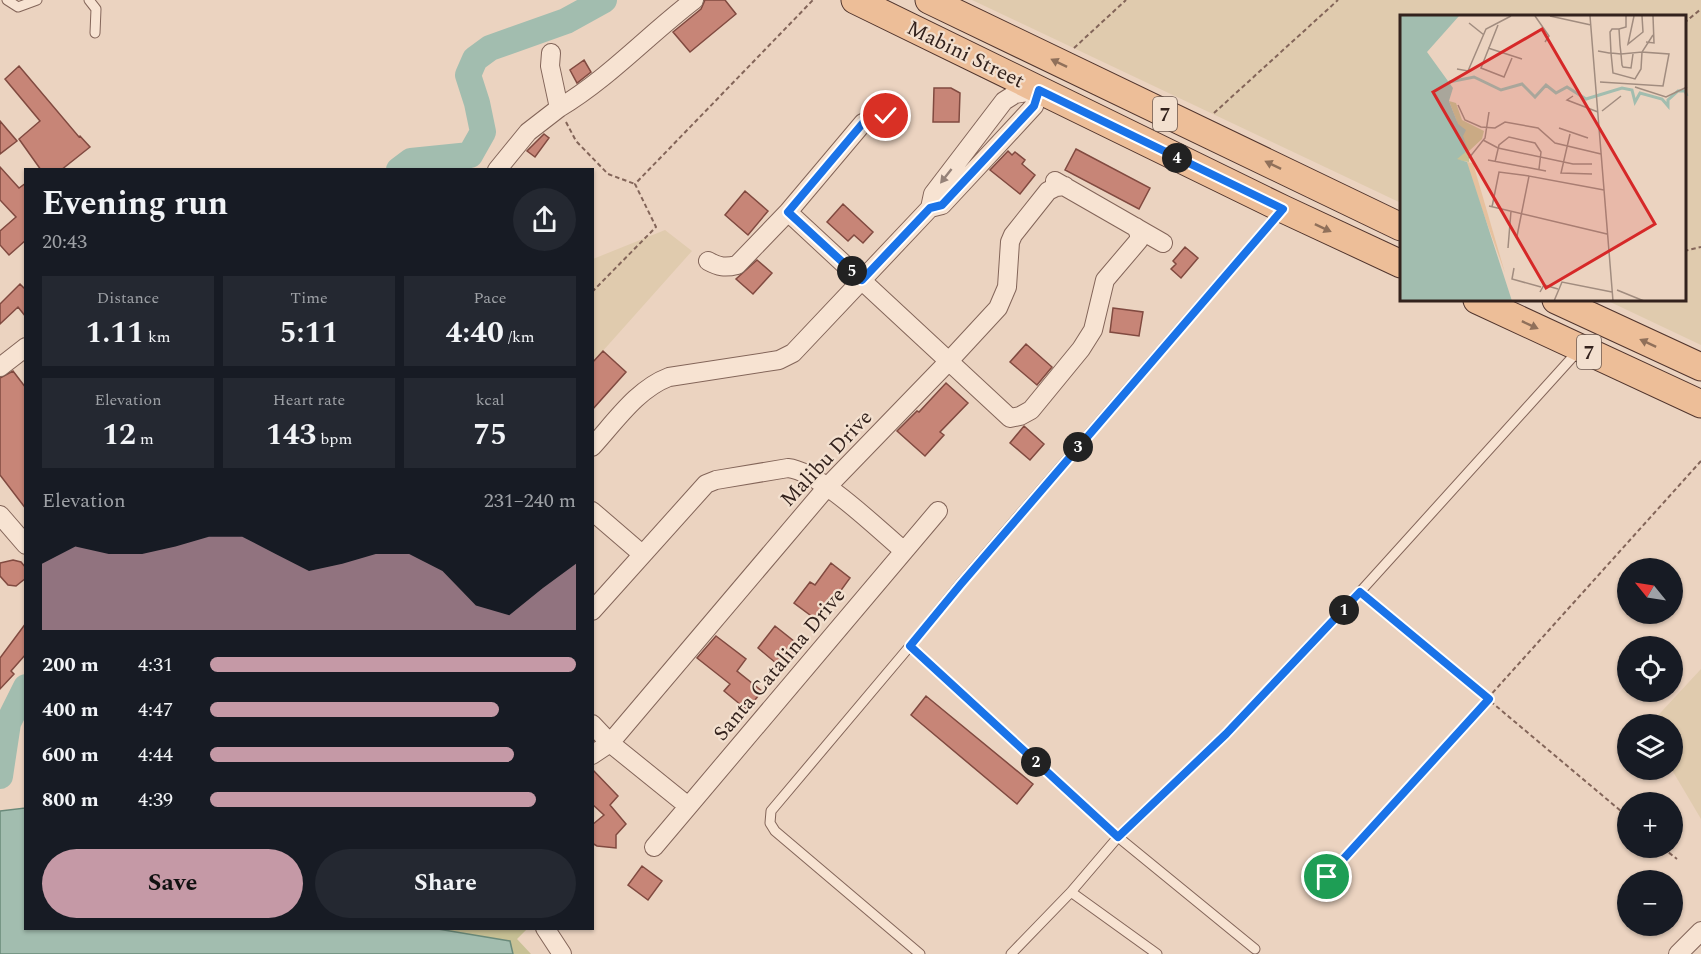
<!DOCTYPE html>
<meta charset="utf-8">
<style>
:root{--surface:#171b24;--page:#242831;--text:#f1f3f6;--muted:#9ea1a6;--accent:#c599a6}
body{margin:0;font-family:Spectral,serif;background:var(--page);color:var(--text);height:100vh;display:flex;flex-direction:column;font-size:22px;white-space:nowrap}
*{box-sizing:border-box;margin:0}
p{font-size:20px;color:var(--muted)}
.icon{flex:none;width:33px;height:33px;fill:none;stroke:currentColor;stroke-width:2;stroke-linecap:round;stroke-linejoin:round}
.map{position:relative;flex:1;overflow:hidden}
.sheet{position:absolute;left:24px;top:168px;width:570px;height:762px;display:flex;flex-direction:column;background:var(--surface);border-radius:0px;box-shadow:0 2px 4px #0004}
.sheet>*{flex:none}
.needle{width:39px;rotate:300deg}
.controls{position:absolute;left:1617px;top:558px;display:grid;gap:12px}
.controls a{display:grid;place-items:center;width:66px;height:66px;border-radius:50%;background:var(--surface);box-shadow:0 2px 4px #0004;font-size:30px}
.pin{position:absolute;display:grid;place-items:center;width:51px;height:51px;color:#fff;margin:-26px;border:3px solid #fff;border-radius:50%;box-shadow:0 2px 6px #0007}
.km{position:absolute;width:30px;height:30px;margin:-15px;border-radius:50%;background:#222;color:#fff;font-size:16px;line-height:30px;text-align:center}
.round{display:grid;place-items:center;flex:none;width:63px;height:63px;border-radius:32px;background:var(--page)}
.overview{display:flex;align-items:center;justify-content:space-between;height:102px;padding:0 18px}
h1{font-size:33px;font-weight:700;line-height:45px}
.figures{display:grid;grid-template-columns:repeat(3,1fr);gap:9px;height:102px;padding:6px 18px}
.figures div{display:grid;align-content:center;border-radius:0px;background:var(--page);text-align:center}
.figures b{font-size:30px;font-weight:700}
.figures small{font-size:16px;font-weight:400}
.figures p{font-size:16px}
.chart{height:168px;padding:12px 18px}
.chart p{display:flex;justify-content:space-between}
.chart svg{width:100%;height:108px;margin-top:6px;fill:var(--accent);opacity:.7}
.button{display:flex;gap:12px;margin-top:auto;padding:12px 18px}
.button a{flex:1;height:69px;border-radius:36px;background:var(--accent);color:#111;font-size:24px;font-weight:700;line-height:69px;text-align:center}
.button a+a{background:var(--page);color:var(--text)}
ul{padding:0 18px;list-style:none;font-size:20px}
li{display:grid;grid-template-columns:96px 72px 1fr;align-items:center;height:45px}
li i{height:15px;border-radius:8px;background:var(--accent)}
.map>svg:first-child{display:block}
.farmland{fill:#e0cbae}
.green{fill:#c8c195}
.water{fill:#a2bdaf;stroke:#6a8a7a;stroke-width:1.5}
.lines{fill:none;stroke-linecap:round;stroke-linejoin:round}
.river{stroke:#a2bdaf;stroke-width:26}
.building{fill:#c78577;stroke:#814a40;stroke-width:1.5}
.service-casing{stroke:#836559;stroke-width:11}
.minor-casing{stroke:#836559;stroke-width:20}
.primary-casing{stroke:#51352d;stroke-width:29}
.path{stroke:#836559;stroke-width:2;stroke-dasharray:4.5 3;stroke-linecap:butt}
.service{stroke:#f7e3d2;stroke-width:9}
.minor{stroke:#f7e3d2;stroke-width:18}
.primary{stroke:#edbe98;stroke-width:27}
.oneway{fill:#90705a}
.oneway2{fill:#958278}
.route-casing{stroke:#fff;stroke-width:12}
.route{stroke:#1a73e8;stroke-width:8}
.labels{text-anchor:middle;stroke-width:4.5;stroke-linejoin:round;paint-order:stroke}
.shield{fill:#f3e0cf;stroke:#6d5b52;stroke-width:1.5}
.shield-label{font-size:20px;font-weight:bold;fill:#33221d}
.street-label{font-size:21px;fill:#33221d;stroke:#f3e0cf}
.inset-river{fill:none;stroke:#a2bdaf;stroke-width:3}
.inset-road{fill:none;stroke:#a18c7f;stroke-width:1.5}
.view{fill:#d62828;fill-opacity:0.15;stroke:#d62828;stroke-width:3}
.inset-edge{fill:none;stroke:#33221d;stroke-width:3}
</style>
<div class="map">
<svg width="1701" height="954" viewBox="0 0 1701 954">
<rect width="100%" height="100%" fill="#ebd3c0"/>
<!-- farmland -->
<path class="farmland" d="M972,0H1701V345L1606,300H1684V16H1401V203Z
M665,230L692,251L593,362V259Z
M1701,669V819L1672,770V724H1650Z"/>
<!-- green -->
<path class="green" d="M422,929H527L517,939L531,954H513L510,941Z"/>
<!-- water -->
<path class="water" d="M25,808L26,928H432L510,941L513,954H0V811Z"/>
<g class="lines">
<!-- river -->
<path class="river" d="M399,170L411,161L470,155L483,132L477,103L468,75L475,59L490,48L566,21L604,0
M0,776L8,723L26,687"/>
</g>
<!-- building -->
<path class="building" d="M705,0H725L736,14L690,52L673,32L701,9Z
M584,60L591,72L577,83L570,70Z
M19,66L79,137L80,136L90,147L61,170H41L19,139L40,121L5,79Z
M934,88H951L960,93L959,122H933Z
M0,121L17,141L0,154Z
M544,134L549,138L535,157L527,151Z
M1076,149L1150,188L1139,209L1065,170Z
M1008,151L1012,155L1015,152L1025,160L1022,164L1035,175L1020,194L990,170Z
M0,167L19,188L26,183V240L9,255L0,245V231L16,217L0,200Z
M745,191L768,211L748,235L725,215Z
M843,204L873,232L863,243L854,235L848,241L827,222Z
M1185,247L1198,258L1181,278L1171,269L1176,264L1173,261Z
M757,260L772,273L753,294L736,279Z
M20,284L26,290V317L18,307L0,324V304Z
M1113,308L1143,312L1139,336L1110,332Z
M1026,344L1052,367L1037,385L1010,362Z
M603,351L626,372L592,410V363Z
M13,371L26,388V509L0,475V378Z
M946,383L968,403L940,432L944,435L925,456L897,431L917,411L919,412Z
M1024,426L1044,444L1030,460L1010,443Z
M13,560L21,562L26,568V578L16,586L8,585L0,576V563Z
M831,563L850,578L834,600L830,597L814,618L794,603L810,582L815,585Z
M26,623V654L11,671L14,674L0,689V658Z
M775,626L800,646L783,669L758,648Z
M716,636L746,659L737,671L762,691L747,710L724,691L730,684L697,658Z
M926,696L1033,784L1017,804L911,715Z
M592,769L618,796L610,805L626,824L616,835V848L597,846L592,843V825L604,815L592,804Z
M642,866L662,881L648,900L628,885Z"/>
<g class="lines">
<defs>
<path id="service" d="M7,0L18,7L37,0
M89,0L96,9L95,33
M910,646L771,811L770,823L775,831L920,954
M1071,892L1157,954
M1255,949L1118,837L910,646L961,583L1281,211
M1011,954L1071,892L1118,837L1226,734L1360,592L1578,351"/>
<path id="minor" d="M551,53L550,66L559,108C609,78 648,35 694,0
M497,170L528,132L559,108
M1055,181L1163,243
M788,212L1010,418L1020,416L1031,410L1081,349L1093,330L1105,280L1139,240V234L1136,227
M708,261C719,267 725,268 737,265L788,212L863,123L875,117L886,116
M0,367L26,347
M592,447C615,422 637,389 669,377L779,360L793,353L930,208L933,194L1004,101L1015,94L1039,90L1034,106L1022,119L942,205L930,208
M592,511L642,554
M0,515L26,545
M592,611L706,484L716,480L788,468C819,471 879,530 904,551
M592,724L610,743L688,806
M592,755L610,743L827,487L949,361L998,308L1007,287L1010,242L1013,235L1048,191L1056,187L1065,186
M654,847L938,511
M545,928L562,954
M1678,954L1701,931"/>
<path id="primary" d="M855,0L1283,209L1401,264
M929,0L1401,227
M1477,300L1701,404
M1556,300L1701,367"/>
</defs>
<!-- service casing -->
<use href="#service" class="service-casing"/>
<!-- minor casing -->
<use href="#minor" class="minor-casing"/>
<!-- primary casing -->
<use href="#primary" class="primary-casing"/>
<!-- path -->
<path class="path" d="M1684,23L1701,9
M1074,48L1126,0
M1214,113L1338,0
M566,122L576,141L608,174L635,184
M1684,251L1701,247
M592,292L656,227L635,184L813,0
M1370,600L1628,817
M1663,848L1677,859
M1327,877L1701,461"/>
<!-- service -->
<use href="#service" class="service"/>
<!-- minor -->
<use href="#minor" class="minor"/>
<!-- primary -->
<use href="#primary" class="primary"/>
</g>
<!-- one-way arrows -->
<defs><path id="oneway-solid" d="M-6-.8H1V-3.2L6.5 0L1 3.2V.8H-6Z" transform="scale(1.5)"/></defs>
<g class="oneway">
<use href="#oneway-solid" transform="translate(1059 63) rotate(-154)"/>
<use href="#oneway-solid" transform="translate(1273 165) rotate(-154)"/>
<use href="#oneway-solid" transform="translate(1323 228) rotate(25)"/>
<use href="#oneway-solid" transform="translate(1530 325) rotate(25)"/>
<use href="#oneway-solid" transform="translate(1648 343) rotate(-155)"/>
</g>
<use class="oneway2" href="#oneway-solid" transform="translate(946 176) rotate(128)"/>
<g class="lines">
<defs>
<path id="route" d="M886,116L875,117L863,123L788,212L862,280L930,208L942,205L1022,119L1034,106L1039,90L1283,209L961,584L910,646L1118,837L1226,734L1360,592L1489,699L1327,877"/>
</defs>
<!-- route casing -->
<use href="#route" class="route-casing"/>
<!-- route -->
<use href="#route" class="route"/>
</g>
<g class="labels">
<!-- shield labels -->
<g class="shield">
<rect x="1153" y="97" width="24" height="34" rx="4.5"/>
<rect x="1577" y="335" width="24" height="34" rx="4.5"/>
</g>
<g class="shield-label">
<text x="1165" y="121">7</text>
<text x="1589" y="359">7</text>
</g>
<!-- street labels -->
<g class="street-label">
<text transform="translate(966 54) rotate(26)" y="7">Mabini Street</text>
<text transform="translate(826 458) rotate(-47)" y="7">Malibu Drive</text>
<text transform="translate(779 664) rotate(-50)" y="7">Santa Catalina Drive</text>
</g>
</g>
<!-- overview -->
<g transform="translate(1400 15)">
<rect width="286" height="286" fill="#ebd3c0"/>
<path d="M49,86L56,88L62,105L84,116L82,124L69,136V147L57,145V107Z" fill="#c8c195"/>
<path d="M67,147L73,148L105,258L68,156Z" fill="#e6c19e"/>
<path d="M0,1H59L27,37L53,73L49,86L58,109L66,115L63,121L68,135L57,144L67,147L112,286H0Z" fill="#a2bdaf"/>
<path class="inset-river" d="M49,67L74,62L101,75L122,69L135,82L146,70L156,78L167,72L186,84L222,73L232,75L235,87L240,78L262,84L268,91V85L278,76H285L287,81"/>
<path class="inset-road" d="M135,1L149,21L145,27M150,1L191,10M190,1L213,286M234,1L228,29L243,17L242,1M69,8L84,20M98,10L81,53L104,62L112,43M219,14L226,12V1M246,27L254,28L253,1M88,33L122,44M198,36L209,38H211L221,39L242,37L241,54L235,64L213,58L211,38L210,17L212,14H219L220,30L221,39L222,50L223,52L231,53L233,39M57,54L68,56L86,14L111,1M200,67L263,71L269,39L242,37L253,20M235,72L266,82L287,72M173,81L167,85L198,97M58,90L65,105L81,112L95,113L105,107L138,113L155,128L201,139M202,96L221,81M159,113L188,123M170,119L161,158L192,159M83,125L98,133L173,149H192M69,143L85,123L89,97M88,145L146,156M95,147L99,130L109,122L135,128L141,137L139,154M89,191L207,219M92,192L99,157L129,161M117,221L129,161L204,175M108,233L111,196M114,253L112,264L141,272M217,275L244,286M140,277L144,270L158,274M154,286L162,267L212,277"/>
<path class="view" d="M142,14L255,209L146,273L33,77Z"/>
<rect width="286" height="286" class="inset-edge"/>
</g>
</svg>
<div class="controls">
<a><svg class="needle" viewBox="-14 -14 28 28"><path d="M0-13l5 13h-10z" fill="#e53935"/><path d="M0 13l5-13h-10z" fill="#9ea1a6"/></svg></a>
<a><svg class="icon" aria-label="locate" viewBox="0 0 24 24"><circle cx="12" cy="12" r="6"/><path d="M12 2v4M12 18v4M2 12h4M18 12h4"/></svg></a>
<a><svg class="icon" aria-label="layers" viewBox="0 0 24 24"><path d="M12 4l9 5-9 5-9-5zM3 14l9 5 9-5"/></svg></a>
<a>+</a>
<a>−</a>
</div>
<div class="pin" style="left:1327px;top:877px;background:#1e9e55"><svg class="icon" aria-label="arrive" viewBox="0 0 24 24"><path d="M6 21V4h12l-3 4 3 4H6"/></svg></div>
<div class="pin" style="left:886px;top:116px;background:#d93025"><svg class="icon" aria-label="check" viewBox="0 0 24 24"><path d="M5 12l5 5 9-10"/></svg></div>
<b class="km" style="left:1344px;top:610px">1</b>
<b class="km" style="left:1036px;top:762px">2</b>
<b class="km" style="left:1078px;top:447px">3</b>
<b class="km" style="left:1177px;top:158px">4</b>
<b class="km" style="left:852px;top:271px">5</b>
<section class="sheet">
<div class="overview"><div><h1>Evening run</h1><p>20:43</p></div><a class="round"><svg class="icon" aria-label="share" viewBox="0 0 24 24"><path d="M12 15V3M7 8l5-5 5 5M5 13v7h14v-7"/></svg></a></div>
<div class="figures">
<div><p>Distance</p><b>1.11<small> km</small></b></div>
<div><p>Time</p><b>5:11</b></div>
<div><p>Pace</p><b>4:40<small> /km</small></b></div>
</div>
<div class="figures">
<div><p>Elevation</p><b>12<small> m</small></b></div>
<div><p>Heart rate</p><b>143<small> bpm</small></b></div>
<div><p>kcal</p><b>75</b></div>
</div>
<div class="chart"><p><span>Elevation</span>231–240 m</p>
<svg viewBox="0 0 160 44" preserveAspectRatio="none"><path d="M0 44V17L10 10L20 13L30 13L40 10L50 6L60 6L70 13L80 20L90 17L100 13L110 13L120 20L130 34L140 38L150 27L160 17V44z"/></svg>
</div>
<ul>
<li><b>200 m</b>4:31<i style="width:100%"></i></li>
<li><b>400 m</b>4:47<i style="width:79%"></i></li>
<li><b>600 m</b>4:44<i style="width:83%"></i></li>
<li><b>800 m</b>4:39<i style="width:89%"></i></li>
</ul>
<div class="button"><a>Save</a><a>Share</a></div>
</section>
</div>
